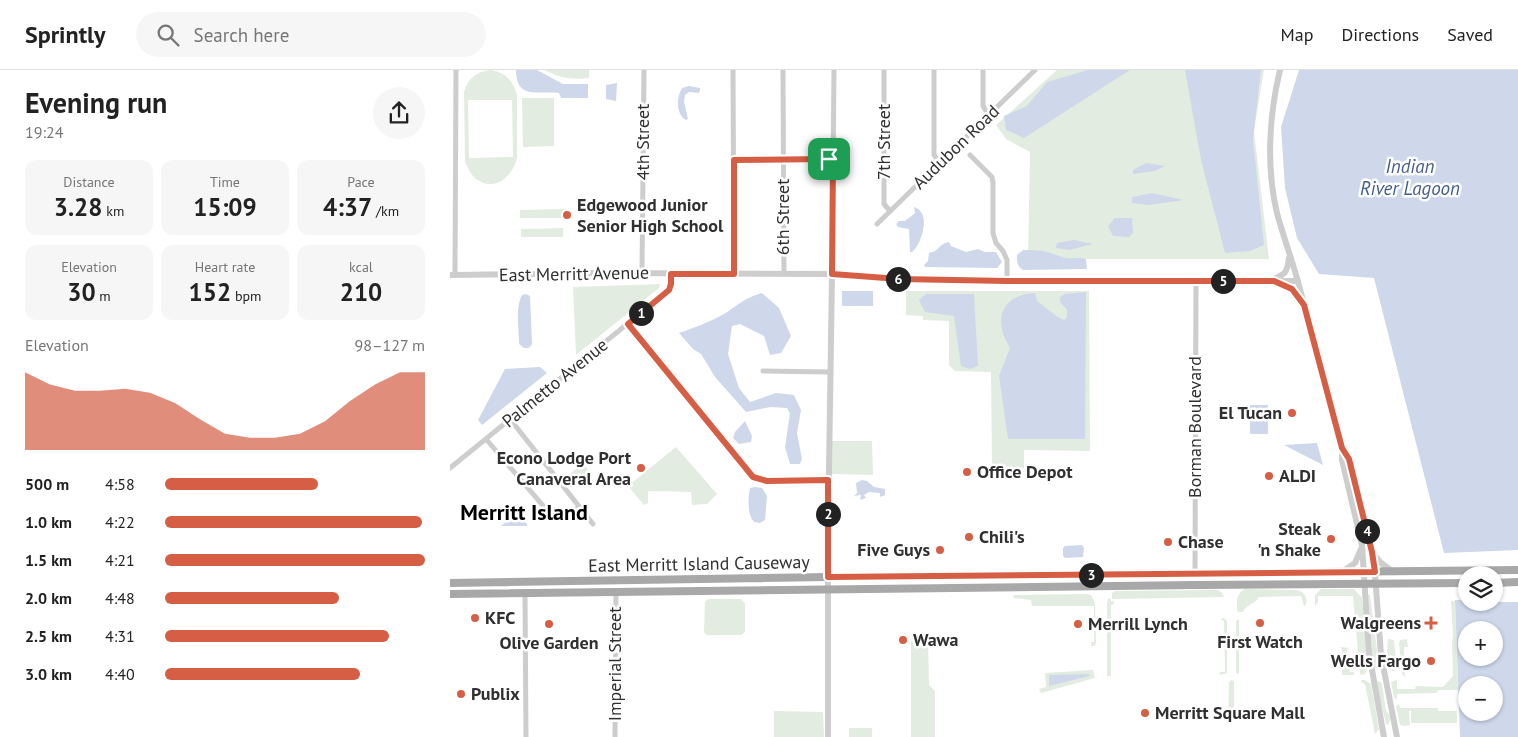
<!DOCTYPE html>
<meta charset="utf-8">
<style>
:root{--surface:#fff;--page:#f6f6f6;--text:#222;--muted:#767676;--line:#e0e0e0;--accent:#d55e44}
body{margin:0;font-family:"PT Sans",sans-serif;background:var(--page);color:var(--text);height:100vh;display:flex;flex-direction:column;font-size:19px;white-space:nowrap}
*{box-sizing:border-box;margin:0}
p{font-size:16px;color:var(--muted)}
.icon{flex:none;width:28px;height:28px;fill:none;stroke:currentColor;stroke-width:2;stroke-linecap:round;stroke-linejoin:round}
.map{position:relative;flex:1;overflow:hidden}
.side{display:flex;flex-direction:column;background:var(--surface);width:450px}
.side>*{flex:none}
.buttons{position:absolute;left:1008px;top:496px;display:grid;gap:10px}
.buttons a{display:grid;place-items:center;width:45px;height:45px;border-radius:50%;background:var(--surface);box-shadow:0 1px 4px #0004;font-size:25px}
.pin{position:absolute;display:grid;place-items:center;width:42px;height:42px;color:#fff;margin:-21px;border-radius:10px;box-shadow:0 2px 8px #0006}
.km{position:absolute;width:25px;height:25px;margin:-12px;border-radius:50%;background:#222;color:#fff;font-size:14px;line-height:25px;text-align:center}
.round{display:grid;place-items:center;flex:none;width:52px;height:52px;border-radius:26px;background:var(--page)}
.headline{display:flex;align-items:center;justify-content:space-between;height:85px;padding:0 25px}
h1{font-size:28px;font-weight:800;line-height:38px}
.metrics{display:grid;grid-template-columns:repeat(3,1fr);gap:8px;height:85px;padding:5px 25px}
.metrics div{display:grid;align-content:center;border-radius:12px;background:var(--page);text-align:center}
.metrics b{font-size:25px;font-weight:800}
.metrics small{font-size:14px;font-weight:400}
.metrics p{font-size:14px}
.chart{height:140px;padding:10px 25px}
.chart p{display:flex;justify-content:space-between}
.chart svg{width:100%;height:90px;margin-top:5px;fill:var(--accent);opacity:.7}
ul{padding:0 25px;list-style:none;font-size:16px}
li{display:grid;grid-template-columns:80px 60px 1fr;align-items:center;height:38px}
li i{height:12px;border-radius:6px;background:var(--accent)}
header{display:flex;align-items:center;gap:30px;box-sizing:border-box;height:70px;padding:0 25px;background:var(--surface);border-bottom:1px solid var(--line)}
header strong{font-size:24px}
nav{display:flex;gap:28px;margin-inline-start:auto;font-size:18px}
.search{width:350px;height:45px;background:var(--page);display:flex;align-items:center;gap:12px;box-sizing:border-box;padding:0 18px;border-radius:28px;color:var(--muted);font-size:19px}
main{display:flex;flex:1;min-height:0}
.map>svg:first-child{display:block}
.green{fill:#e3ece0;fill-rule:evenodd}
.water{fill:#ced8ea;fill-rule:evenodd}
.lines{fill:none;stroke-linecap:round;stroke-linejoin:round}
.minor{stroke:#cdcdcd;stroke-width:5}
.tertiary{stroke:#cdcdcd;stroke-width:6}
.primary{stroke:#a8a8a8;stroke-width:8}
.route-casing{stroke:#fff;stroke-width:10}
.route{stroke:#d55e44;stroke-width:6}
.poi-dot{fill:#d55e44;stroke:#fff;stroke-width:2}
.labels{text-anchor:middle;stroke-width:5;stroke-linejoin:round;paint-order:stroke}
.street-label{font-size:18px;fill:#303030;stroke:#fff}
.poi-label{font-size:18px;font-weight:bold;fill:#303030;stroke:#fff;text-anchor:start}
.water-label{font-size:19px;font-style:italic;fill:#455f8b;stroke:#fff}
.district-label{font-size:22px;font-weight:bold;fill:#000;stroke:#fff}
</style>
<header>
<strong>Sprintly</strong>
<div class="search"><svg class="icon" aria-label="search" viewBox="0 0 24 24"><circle cx="10" cy="10" r="6"/><path d="M15 15l6 6"/></svg>Search here</div>
<nav><a>Map</a><a>Directions</a><a>Saved</a></nav>
</header>
<main>
<section class="side">
<div class="headline"><div><h1>Evening run</h1><p>19:24</p></div><a class="round"><svg class="icon" aria-label="share" viewBox="0 0 24 24"><path d="M12 15V3M7 8l5-5 5 5M5 13v7h14v-7"/></svg></a></div>
<div class="metrics">
<div><p>Distance</p><b>3.28<small> km</small></b></div>
<div><p>Time</p><b>15:09</b></div>
<div><p>Pace</p><b>4:37<small> /km</small></b></div>
</div>
<div class="metrics">
<div><p>Elevation</p><b>30<small> m</small></b></div>
<div><p>Heart rate</p><b>152<small> bpm</small></b></div>
<div><p>kcal</p><b>210</b></div>
</div>
<div class="chart"><p><span>Elevation</span>98–127 m</p>
<svg viewBox="0 0 160 44" preserveAspectRatio="none"><path d="M0 44V6L10 12L20 15L30 15L40 14L50 16L60 21L70 29L80 36L90 38L100 38L110 36L120 30L130 20L140 12L150 6L160 6V44z"/></svg>
</div>
<ul>
<li><b>500 m</b>4:58<i style="width:59%"></i></li>
<li><b>1.0 km</b>4:22<i style="width:99%"></i></li>
<li><b>1.5 km</b>4:21<i style="width:100%"></i></li>
<li><b>2.0 km</b>4:48<i style="width:67%"></i></li>
<li><b>2.5 km</b>4:31<i style="width:86%"></i></li>
<li><b>3.0 km</b>4:40<i style="width:75%"></i></li>
</ul>
</section>
<div class="map">
<svg width="1068" height="667" viewBox="0 0 1068 667">
<rect width="100%" height="100%" fill="#fff"/>
<!-- green -->
<path class="green" d="M40,0C55,2 63,10 67,25V88C63,106 45,123 26,109C21,105 18,98 15,92L14,22C18,8 26,2 40,0ZM62,30L63,87L19,88L18,30Z
M95,0H139V8C123,10 109,8 95,0Z
M607,0H814L804,61L819,189H578L580,82L556,69L546,55Z
M72,28H104V76L73,77Z
M114,139V148H70V140Z
M113,158V167H71V159Z
M210,214L209,218L126,285L123,217Z
M456,221H639L640,381L574,380V398H542L541,302L505,301L499,295V251L473,250V246L456,245Z
M381,371H422L423,405L381,404Z
M226,377L267,424L257,434L242,435L241,422L198,421V433L194,435L178,416Z
M133,393L140,403L122,417L115,408Z
M795,519L847,520C854,522 858,527 856,535L854,536L851,526L809,527C805,534 797,534 793,542H788L787,540C787,531 786,523 795,519Z
M871,519H904L912,528L918,597L915,604L911,605L910,603L903,526H868V532L865,536V525Z
M768,520L772,523L774,527L662,529V523L665,521Z
M636,524L641,525L645,533L646,574L644,576H641V572H644V536H582L581,530L563,528L564,525Z
M918,525H920L928,588V594L926,599L923,594Z
M660,528L661,531H664V534L661,535V606H657V534L658,529Z
M258,529H291L295,533V562L291,565H257L254,562L255,532Z
M1001,531H1005L1008,620H988L987,623L947,624V629L944,628L941,612L947,610V619H965L966,616L993,617L1003,606L1002,572L1003,567Z
M774,548L777,551V603L770,605V602H775L774,551L771,550V549Z
M789,549V603L788,604L786,603V551Z
M478,569L479,615L485,621V667H461V571Z
M938,569L944,570L947,598L944,601L940,600L937,581Z
M957,569L958,577H954L955,607L952,604L949,573L950,570Z
M889,577L900,578L897,579L900,602H904V605H892V579Z
M643,600L645,608L591,623L589,619L596,617L595,603Z
M781,610L784,611V651L782,654L778,651L779,613Z
M911,610H915L921,614L929,659L925,664L915,614L912,613Z
M927,611L931,612L932,614L936,640L941,648L938,655L936,654C933,640 928,626 927,611Z
M949,634L950,638H988V641H983H1007V653H961V641H959L960,655L955,656L950,655L946,636Z
M324,641L373,642L374,667H324Z
M399,658H422V667H399Z"/>
<!-- water -->
<path class="water" d="M66,0H87L113,14H138V28H111L109,23C90,20 66,31 66,0Z
M638,0H680L574,68L556,60L554,46L577,36L597,12Z
M735,0H811L803,69L814,175L800,181L775,183L751,90Z
M849,0H1068V480L994,483L924,208L869,204L847,168L835,118L831,57Z
M167,13L166,31L156,29V15Z
M239,16L250,18V20L249,23L239,22L235,25L234,32L238,49L236,50C226,44 226,28 232,18Z
M696,93L715,96L705,101L683,104V100Z
M702,123L734,130L699,135L682,133V127Z
M464,137C482,142 472,174 462,182H460L459,159L448,157L446,154L449,151H455L465,143Z
M665,148H682L683,163L679,167L663,166L658,156Z
M624,170L643,174L620,180L606,178L607,173Z
M499,172L501,176L516,182L528,179L535,182H546L552,192L547,198L475,197L474,195L478,191L479,183C490,181 488,174 499,172Z
M573,180C580,180 590,180 597,182C603,183 609,187 616,188C623,189 629,187 636,189L637,199L573,200C567,196 567,192 567,185Z
M392,221H423V236H392Z
M636,222L635,369H558L549,306L560,278C557,272 553,266 552,260C547,236 563,224 585,223L587,231C596,237 604,246 614,250L617,247V240L610,232V227L615,224Z
M312,223L329,238L341,266L331,283L320,285L314,266L290,254L282,256L278,284L289,318L300,332L326,323L344,325L351,340L347,363L352,389L350,394H340L335,377L340,343L337,338L320,337L296,342L265,307L251,284L243,279L229,263C244,258 259,252 274,244C288,235 296,227 312,223Z
M76,224L80,226L82,274L79,278H74L69,274C69,259 65,238 72,225Z
M476,224H524L528,296L520,299L511,296L504,246L475,242L469,230Z
M90,297L97,303L32,355L28,350L55,299Z
M800,335H818V364H800Z
M295,351L302,366L301,372L289,374L283,368L285,362Z
M867,373L873,395L834,375Z
M412,410L417,411L424,417L435,419V425L430,427V423L419,422L414,425L416,428L410,430L411,425L404,426L407,423L406,413Z
M305,417L312,418L317,426L315,450L310,453L304,452C297,445 298,428 300,418Z
M66,444L77,454V456H51Z
M632,475L634,478L633,487L615,488L613,486V478L615,476Z
M1005,530H1016V532H1068V667H1010ZM1016,560H1044V588H1016ZM1016,615H1044V642H1016Z
M639,604V606L599,616V605Z"/>
<g class="lines">
<!-- minor -->
<path class="minor" d="M283,0L284,204
M333,0L334,204
M434,0V134L440,141
M484,0V85L490,93
M533,0V36L539,46
M520,85L542,107L543,113V163L546,173L553,181L557,190V211
M284,90L383,89
M427,154L585,0
M192,203L194,0
M382,204L384,0
M5,205L6,0
M177,254L303,407L317,411L378,410
M313,301L380,302
M60,349L143,454
M36,369L101,445C114,449 119,445 129,437
M0,398L219,220L221,214V203
M745,503L746,211
M75,523L76,667
M165,667L166,521"/>
<!-- tertiary -->
<path class="tertiary" d="M830,0C819,45 816,97 827,143C833,166 842,189 848,212C862,262 874,312 888,362L892,378L899,389L924,491L931,585L947,667
M0,205L150,203L382,204L449,209L557,211H848
M821,210C835,204 837,204 839,188
M827,213L842,219L851,230
M892,380V390L912,475L919,583L934,667
M925,486L930,492L943,502
M892,502L905,493L911,479
M378,667V465L382,204"/>
<!-- primary -->
<path class="primary" d="M0,513L378,507L1068,500
M1044,513L1068,512
M0,524L745,515L1016,513"/>
</g>
<g class="lines">
<defs>
<path id="route" d="M379,89H383L382,204L449,209L557,211H824L842,219L854,235L892,378L899,389L922,482L925,502L378,507V410L317,411L303,407L178,254L219,220L221,214V204H284V90Z"/>
</defs>
<!-- route casing -->
<use href="#route" class="route-casing"/>
<!-- route -->
<use href="#route" class="route"/>
</g>
<!-- markers -->
<g class="poi-dot">
<circle cx="117" cy="145" r="5"/>
<circle cx="842" cy="343" r="5"/>
<circle cx="191" cy="398" r="5"/>
<circle cx="517" cy="402" r="5"/>
<circle cx="819" cy="406" r="5"/>
<circle cx="519" cy="467" r="5"/>
<circle cx="881" cy="469" r="5"/>
<circle cx="718" cy="472" r="5"/>
<circle cx="490" cy="480" r="5"/>
<circle cx="25" cy="548" r="5"/>
<circle cx="810" cy="553" r="5"/>
<path d="M978.5 545.5h5v5h5v5h-5v5h-5v-5h-5v-5h5z"/>
<circle cx="99" cy="554" r="5"/>
<circle cx="628" cy="554" r="5"/>
<circle cx="453" cy="570" r="5"/>
<circle cx="981" cy="591" r="5"/>
<circle cx="11" cy="624" r="5"/>
<circle cx="695" cy="643" r="5"/>
</g>
<g class="labels">
<!-- street labels -->
<g class="street-label">
<text transform="translate(193 72) rotate(-90)" y="6">4th Street</text>
<text transform="translate(434 72) rotate(-90)" y="6">7th Street</text>
<text transform="translate(506 77) rotate(-44)" y="6">Audubon Road</text>
<text transform="translate(333 147) rotate(-90)" y="6">6th Street</text>
<text transform="translate(124 204) rotate(-1)" y="6">East Merritt Avenue</text>
<text transform="translate(105 313) rotate(-39)" y="6">Palmetto Avenue</text>
<text transform="translate(745 357) rotate(-90)" y="6">Borman Boulevard</text>
<text transform="translate(249 494) rotate(-1)" y="6">East Merritt Island Causeway</text>
<text transform="translate(165 594) rotate(-90)" y="6">Imperial Street</text>
</g>
<!-- poi labels -->
<g class="poi-label">
<text x="127" y="141">Edgewood Junior<tspan x="127" dy="21">Senior High School</tspan></text>
<text x="832" y="349" text-anchor="end">El Tucan</text>
<text x="181" y="394" text-anchor="end">Econo Lodge Port<tspan x="181" dy="21">Canaveral Area</tspan></text>
<text x="527" y="408">Office Depot</text>
<text x="829" y="412">ALDI</text>
<text x="871" y="465" text-anchor="end">Steak<tspan x="871" dy="21">'n Shake</tspan></text>
<text x="529" y="473">Chili's</text>
<text x="728" y="478">Chase</text>
<text x="480" y="486" text-anchor="end">Five Guys</text>
<text x="35" y="554">KFC</text>
<text x="971" y="559" text-anchor="end">Walgreens</text>
<text x="638" y="560">Merrill Lynch</text>
<text x="463" y="576">Wawa</text>
<text x="810" y="578" text-anchor="middle">First Watch</text>
<text x="99" y="579" text-anchor="middle">Olive Garden</text>
<text x="971" y="597" text-anchor="end">Wells Fargo</text>
<text x="21" y="630">Publix</text>
<text x="705" y="649">Merritt Square Mall</text>
</g>
<!-- water labels -->
<g class="water-label">
<text x="960" y="103">Indian<tspan x="960" dy="22">River Lagoon</tspan></text>
</g>
<!-- district labels -->
<g class="district-label">
<text x="74" y="450">Merritt Island</text>
</g>
</g>
</svg>
<div class="buttons">
<a><svg class="icon" aria-label="layers" viewBox="0 0 24 24"><path d="M12 4l9 5-9 5-9-5zM3 14l9 5 9-5"/></svg></a>
<a>+</a>
<a>−</a>
</div>
<div class="pin" style="left:379px;top:89px;background:#1e9e55"><svg class="icon" aria-label="arrive" viewBox="0 0 24 24"><path d="M6 21V4h12l-3 4 3 4H6"/></svg></div>
<b class="km" style="left:191px;top:243px">1</b>
<b class="km" style="left:378px;top:444px">2</b>
<b class="km" style="left:641px;top:505px">3</b>
<b class="km" style="left:917px;top:461px">4</b>
<b class="km" style="left:773px;top:211px">5</b>
<b class="km" style="left:448px;top:209px">6</b>
</div>
</main>
